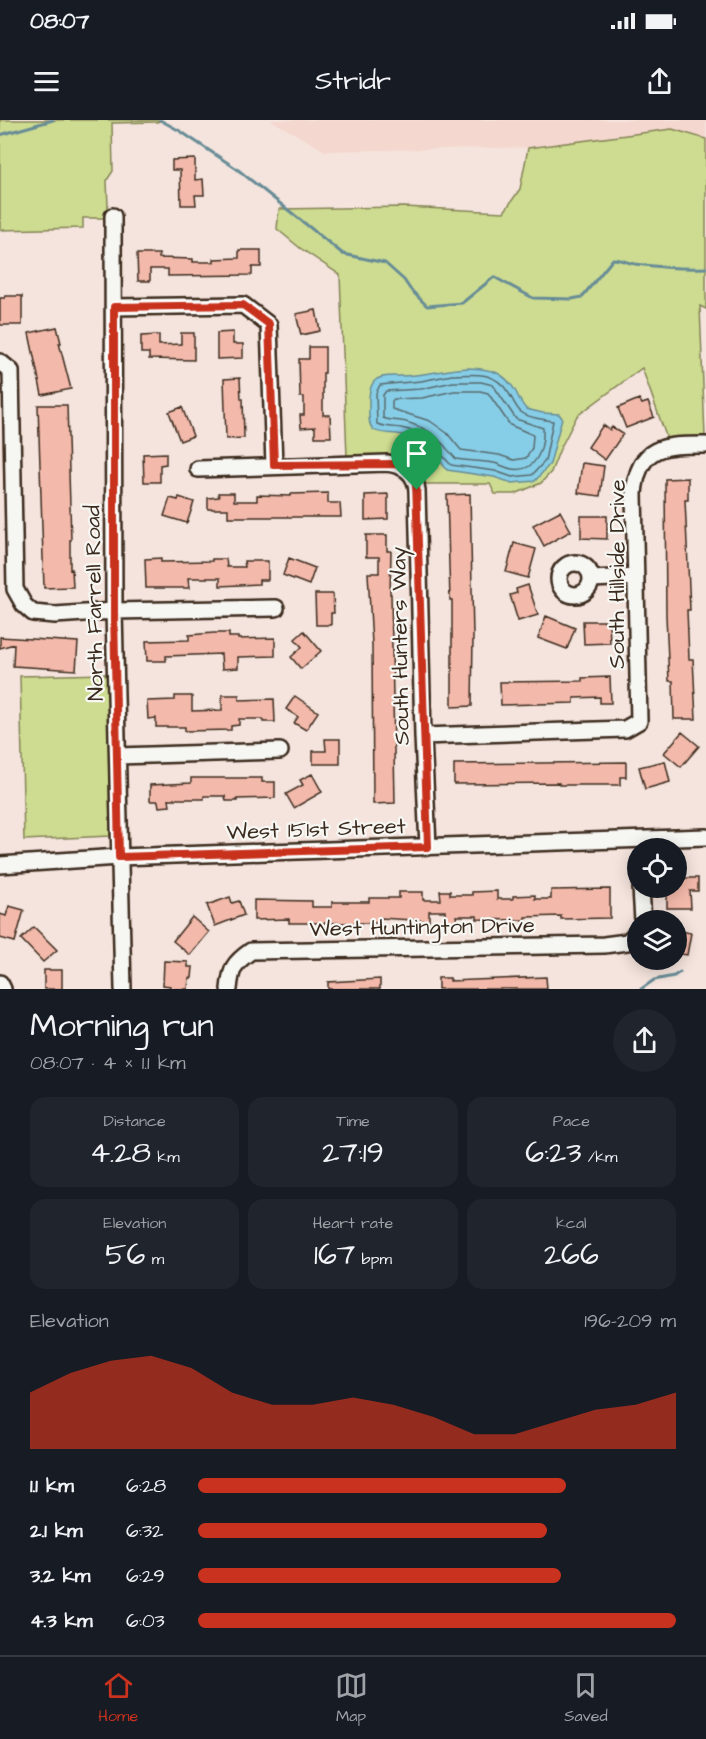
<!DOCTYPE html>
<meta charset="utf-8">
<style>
:root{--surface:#171b24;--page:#20242c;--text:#f1f3f6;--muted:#9ea1a6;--line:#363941;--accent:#c8321e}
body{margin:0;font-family:"Architects Daughter",sans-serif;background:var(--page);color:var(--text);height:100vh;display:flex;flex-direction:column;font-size:22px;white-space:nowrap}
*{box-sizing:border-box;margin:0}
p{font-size:20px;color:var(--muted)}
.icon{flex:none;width:33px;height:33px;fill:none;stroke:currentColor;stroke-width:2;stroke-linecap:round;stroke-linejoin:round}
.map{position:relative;height:869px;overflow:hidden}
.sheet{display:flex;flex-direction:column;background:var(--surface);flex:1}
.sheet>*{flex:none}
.buttons{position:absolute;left:627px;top:718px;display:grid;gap:12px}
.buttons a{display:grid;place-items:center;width:60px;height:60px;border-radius:50%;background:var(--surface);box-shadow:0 3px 15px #0003;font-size:30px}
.pin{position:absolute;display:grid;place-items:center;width:51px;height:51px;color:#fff;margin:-62px -26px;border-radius:50% 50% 50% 0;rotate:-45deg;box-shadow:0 0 6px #0007}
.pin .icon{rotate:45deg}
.round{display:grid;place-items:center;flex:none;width:63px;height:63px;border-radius:32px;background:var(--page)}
.summary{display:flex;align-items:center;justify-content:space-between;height:102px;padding:0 30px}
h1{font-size:33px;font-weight:600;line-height:45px}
.figures{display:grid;grid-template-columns:repeat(3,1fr);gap:9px;height:102px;padding:6px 30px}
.figures div{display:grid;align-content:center;border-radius:15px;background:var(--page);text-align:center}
.figures b{font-size:30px;font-weight:600}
.figures small{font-size:16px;font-weight:400}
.figures p{font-size:16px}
.chart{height:168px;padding:12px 30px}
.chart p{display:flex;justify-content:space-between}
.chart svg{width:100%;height:108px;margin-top:6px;fill:var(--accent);opacity:.7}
ul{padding:0 30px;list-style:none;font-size:20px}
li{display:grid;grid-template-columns:96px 72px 1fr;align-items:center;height:45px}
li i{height:15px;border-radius:8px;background:var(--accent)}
.status{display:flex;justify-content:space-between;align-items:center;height:42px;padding:0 30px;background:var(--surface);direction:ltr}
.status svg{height:16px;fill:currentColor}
header{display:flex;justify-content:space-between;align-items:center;height:78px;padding:0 30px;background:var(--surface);font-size:27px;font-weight:600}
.menu{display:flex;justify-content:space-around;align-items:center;height:84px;border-top:2px solid var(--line);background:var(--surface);font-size:16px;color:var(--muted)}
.menu a{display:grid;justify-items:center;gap:3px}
.menu .current{color:var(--accent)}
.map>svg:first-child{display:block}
.built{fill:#f4d7ce}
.green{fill:#cddc90;stroke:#848357;stroke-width:1.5}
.water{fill:#86cde7;stroke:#688c97;stroke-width:1.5}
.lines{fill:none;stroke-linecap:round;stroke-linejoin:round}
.shore{stroke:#596b6e;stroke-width:1.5}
.stream{stroke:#688c97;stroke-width:3}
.building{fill:#f3baab;stroke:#3b2a1e;stroke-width:1.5}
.minor-casing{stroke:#3b2a1e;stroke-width:20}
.minor{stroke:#f6f6f2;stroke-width:15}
.route-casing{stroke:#fff;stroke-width:12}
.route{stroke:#c8321e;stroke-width:8}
.labels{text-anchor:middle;stroke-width:4.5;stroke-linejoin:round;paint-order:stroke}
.street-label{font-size:22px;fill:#3b2a1e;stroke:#f6f6f2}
</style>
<div class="status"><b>08:07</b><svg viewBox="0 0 49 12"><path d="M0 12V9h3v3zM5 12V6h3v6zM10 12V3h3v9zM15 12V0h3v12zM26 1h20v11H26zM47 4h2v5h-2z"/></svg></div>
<header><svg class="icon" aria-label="menu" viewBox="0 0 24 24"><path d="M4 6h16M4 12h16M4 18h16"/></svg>Stridr<svg class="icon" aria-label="share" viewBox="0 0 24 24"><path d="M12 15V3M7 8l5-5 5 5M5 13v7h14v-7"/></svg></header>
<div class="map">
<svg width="706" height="869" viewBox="0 0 706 869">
<rect width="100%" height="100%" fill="#f5e4dd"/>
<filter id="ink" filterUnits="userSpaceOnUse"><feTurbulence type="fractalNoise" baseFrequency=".0167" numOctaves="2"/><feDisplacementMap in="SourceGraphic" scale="12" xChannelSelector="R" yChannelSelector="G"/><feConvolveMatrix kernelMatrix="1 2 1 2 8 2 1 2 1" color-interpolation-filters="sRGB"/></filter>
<g filter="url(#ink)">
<!-- built -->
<path class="built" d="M271,0H706V24L325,31Z"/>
<!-- green -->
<path class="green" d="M0,0H162L157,2L112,3L113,51L107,60L108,88L104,98H83V108L0,110Z
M672,9L706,19V189L700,186L705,317L667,319L642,248L577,296L560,329L551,352L541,363L515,374H495L490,364H425C410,328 379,336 347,337L340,155L300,128L277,109L279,89L404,87L504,92L520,69L528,28Z
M108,554L110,716L24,720L20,556Z"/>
<!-- water -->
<path class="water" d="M468,248C491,249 504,251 516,272C519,278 521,283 526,289L543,293L559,294L562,298L550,344L535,361L512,363L494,357L447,350C434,332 421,317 397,314C390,313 380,314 374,310C368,306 369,295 369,289C369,279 368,265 377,259C384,255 393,256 400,256C423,256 445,249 468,248Z"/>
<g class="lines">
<!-- shore -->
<path class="shore" d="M452,255C476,254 494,251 508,272C513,279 515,287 521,292C529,299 544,299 553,301L545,341L532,355L512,357L495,351L451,345C434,327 430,314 401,308C393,307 385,307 377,304L376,273L380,265L421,261Z
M453,262H481L493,265L516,299L543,308C544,328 537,353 512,349C505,348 500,344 494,343C481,341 468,341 456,339C437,318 435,311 406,302C399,300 390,301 383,298V275L386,271L421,269Z
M454,271H480L488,273L510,305L533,315L532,328L526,338L514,340L499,335L461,330L447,313L430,301L392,289V281L394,279L422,278Z"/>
<!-- stream -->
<path class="stream" d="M160,0L180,11L237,49L343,134L385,143L404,160L410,169L427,186L462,183L494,157L533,178L572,179L582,177L613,139C622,139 627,143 635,144C658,147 683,149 706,148
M0,15L53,0
M641,869L654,860L674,856L680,852"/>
</g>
<!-- building -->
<path class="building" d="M195,39V60L203,59L204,75H195L196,85H181L180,50H172V40Z
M239,130H261V147H252V155L168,156V149H150V161H138L137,134H159V138L193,139V142H214V139L239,138Z
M5,176H22V205H0V178H5Z
M316,190L320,211L301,215L296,194Z
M57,207L61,223H59L71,269L42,275L29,213Z
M233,212V224H243V238L217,239V213Z
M181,213H194V240L149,239V233H141V216L159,215V225L181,224Z
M309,227H325V253H323V295H330L331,317H315V307L301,308L300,295H304V277H300L299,239H309Z
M240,258L241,279H243L244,318L226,319L224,259Z
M639,279L642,284L648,282L654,297L626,308L618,288Z
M38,285H67L71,420H70V450L72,449L73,467L44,468Z
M182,287L193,316L180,321L169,292Z
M603,305L610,310L612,307L623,314L605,340L588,327Z
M166,333V344L160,345V362H144L143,334Z
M582,343L604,346L600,376L578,373Z
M688,358V380H685L690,490H687L689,539H693L696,599H674L673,561H669L666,496L665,359Z
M218,373H234V381H257V375L291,376V374L328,373V383H340L341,397H228V389H208V378L219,377Z
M388,374V399L365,400V375Z
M470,374L473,516L472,586L452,587V480H450L447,375Z
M179,377L194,382L187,403L164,396L170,378L178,380Z
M560,391L571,411L544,426L533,405Z
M581,396H607V419L581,418Z
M366,415H387V431H391L390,474H391L395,683L373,684L372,524L368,453H379V437H366Z
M514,423L536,429L528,458L506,452Z
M161,438V442L212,441V439H226L227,447H245L244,441H268V460H259V464L220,466V458H188L189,468H146L145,439Z
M289,438L315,448L309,465L283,455Z
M528,465L538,495L518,501L510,475L517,473L516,469Z
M315,474H333L334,493H331V505H316Z
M546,496L575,508L567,529L538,518Z
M583,501H609L610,523L584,524Z
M304,511L321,531L301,549L291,537L302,527L295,519Z
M214,513H229V517H238V519L275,518V536L238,537V548L222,549L221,534L166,536V541H147L146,521L189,520V515Z
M0,517L78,522L76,550L13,546L14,524L0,528Z
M610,557L611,583H600V577L574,578V583L501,585L500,562L582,561V558Z
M222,575H239V580L274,579L275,602H263V599H239V605L231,606V610L185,611V607H156V598L148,599L147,581L175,580V576H192V591L222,590Z
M295,576L318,592L306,610L294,603L298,597L286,589Z
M682,612L699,626L681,647L664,633Z
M325,619H340V644H313V631H326Z
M665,641L670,662L645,669L639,647Z
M626,642V657H620V665H559V663L454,664V644Z
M312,654L322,672L294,688L286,674L303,665L300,660Z
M191,658H262V662H275V678L237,679V681H226L225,676H204V679H169L170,686L159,687L158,681H150V665L191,663Z
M676,758H698V771H690L691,788H667V768H676Z
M610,769V798L561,799V796L525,797V800H514L477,799V796H456L457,801H445V791H429V801L380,798V803H289V799L254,800V780L312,781V787H332V782H369V778H399V772H423V780H441L440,771H450V775H472V772L497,771V779H513V776L535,775V779H551V770Z
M230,777L232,783L239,781L244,795L215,806L207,785Z
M9,786L24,790L15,822L0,818V794L6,796Z
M192,797L209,812L190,835L173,821Z
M34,807L57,830L43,842L21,819Z
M676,810L691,813L687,835L676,833Z
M164,841L188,842V847H193L192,858H189L188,869H170V866L163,865Z
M44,850H62V869H44Z
M546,857L547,869H438V858H450V861Z
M380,859V869H328V862Z"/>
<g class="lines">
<defs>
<path id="minor" d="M113,96L114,491L123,869
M114,187L243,185L269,205L274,345
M0,242L11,251L15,469L24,485L33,493L55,495L114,491L276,488
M198,349L387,343C403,345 415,352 417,370L423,616L428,727
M559 459a16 16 0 1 1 32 0a16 16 0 1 1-32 0Z
M591,459L636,457
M423,616L625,609L639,601L634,374C638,324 665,325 706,325
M118,636L280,631
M0,745L119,737L706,717
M641,768L643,801
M0,863L3,869
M229,869C231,848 234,843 251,831L604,825L627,822L638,812"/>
</defs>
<!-- minor casing -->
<use href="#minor" class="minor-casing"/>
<!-- minor -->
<use href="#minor" class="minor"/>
</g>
</g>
<g class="lines" filter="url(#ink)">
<defs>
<path id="route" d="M243,185L269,204L274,345L398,344L410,352L416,363L428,727L119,737L114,491V187Z"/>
</defs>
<!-- route casing -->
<use href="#route" class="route-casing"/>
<!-- route -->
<use href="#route" class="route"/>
</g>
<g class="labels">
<!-- street labels -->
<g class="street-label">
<text transform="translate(616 454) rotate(-90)" y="8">South Hillside Drive</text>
<text transform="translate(93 483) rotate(-91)" y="8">North Farrell Road</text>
<text transform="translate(399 526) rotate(-91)" y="8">South Hunters Way</text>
<text transform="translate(316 708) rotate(-2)" y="8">West 151st Street</text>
<text transform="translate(422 806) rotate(-1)" y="8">West Huntington Drive</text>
</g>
</g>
</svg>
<div class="buttons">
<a><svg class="icon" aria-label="locate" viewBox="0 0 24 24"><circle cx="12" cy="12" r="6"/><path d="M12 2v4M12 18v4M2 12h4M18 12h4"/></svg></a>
<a><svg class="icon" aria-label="layers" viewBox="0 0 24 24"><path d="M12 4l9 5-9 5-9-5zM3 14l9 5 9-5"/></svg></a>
</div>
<div class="pin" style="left:417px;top:370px;background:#1e9e55"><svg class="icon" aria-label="arrive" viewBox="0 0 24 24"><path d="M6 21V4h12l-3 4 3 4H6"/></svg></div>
</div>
<section class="sheet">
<div class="summary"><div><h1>Morning run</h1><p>08:07 · 4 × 1.1 km</p></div><a class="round"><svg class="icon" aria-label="share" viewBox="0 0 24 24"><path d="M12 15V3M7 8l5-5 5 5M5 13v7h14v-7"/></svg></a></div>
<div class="figures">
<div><p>Distance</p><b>4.28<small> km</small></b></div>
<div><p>Time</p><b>27:19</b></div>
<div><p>Pace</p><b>6:23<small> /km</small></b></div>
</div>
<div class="figures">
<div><p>Elevation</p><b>56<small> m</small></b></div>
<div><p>Heart rate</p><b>167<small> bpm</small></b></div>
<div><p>kcal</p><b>266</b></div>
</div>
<div class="chart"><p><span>Elevation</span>196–209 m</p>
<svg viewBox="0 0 160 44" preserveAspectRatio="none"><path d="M0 44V21L10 13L20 8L30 6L40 11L50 21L60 26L70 26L80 23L90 26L100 31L110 38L120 38L130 33L140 28L150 26L160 21V44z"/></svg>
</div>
<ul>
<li><b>1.1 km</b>6:28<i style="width:77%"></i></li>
<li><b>2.1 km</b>6:32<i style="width:73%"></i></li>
<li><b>3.2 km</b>6:29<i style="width:76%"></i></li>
<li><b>4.3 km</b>6:03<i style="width:100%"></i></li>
</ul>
</section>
<nav class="menu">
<a class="current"><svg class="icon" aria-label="home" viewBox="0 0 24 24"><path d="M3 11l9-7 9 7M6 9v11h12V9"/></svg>Home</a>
<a><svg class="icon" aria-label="map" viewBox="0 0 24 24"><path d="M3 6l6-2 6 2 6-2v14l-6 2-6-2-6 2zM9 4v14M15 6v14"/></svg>Map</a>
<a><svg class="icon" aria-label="saved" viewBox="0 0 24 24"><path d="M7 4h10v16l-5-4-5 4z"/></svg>Saved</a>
</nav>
